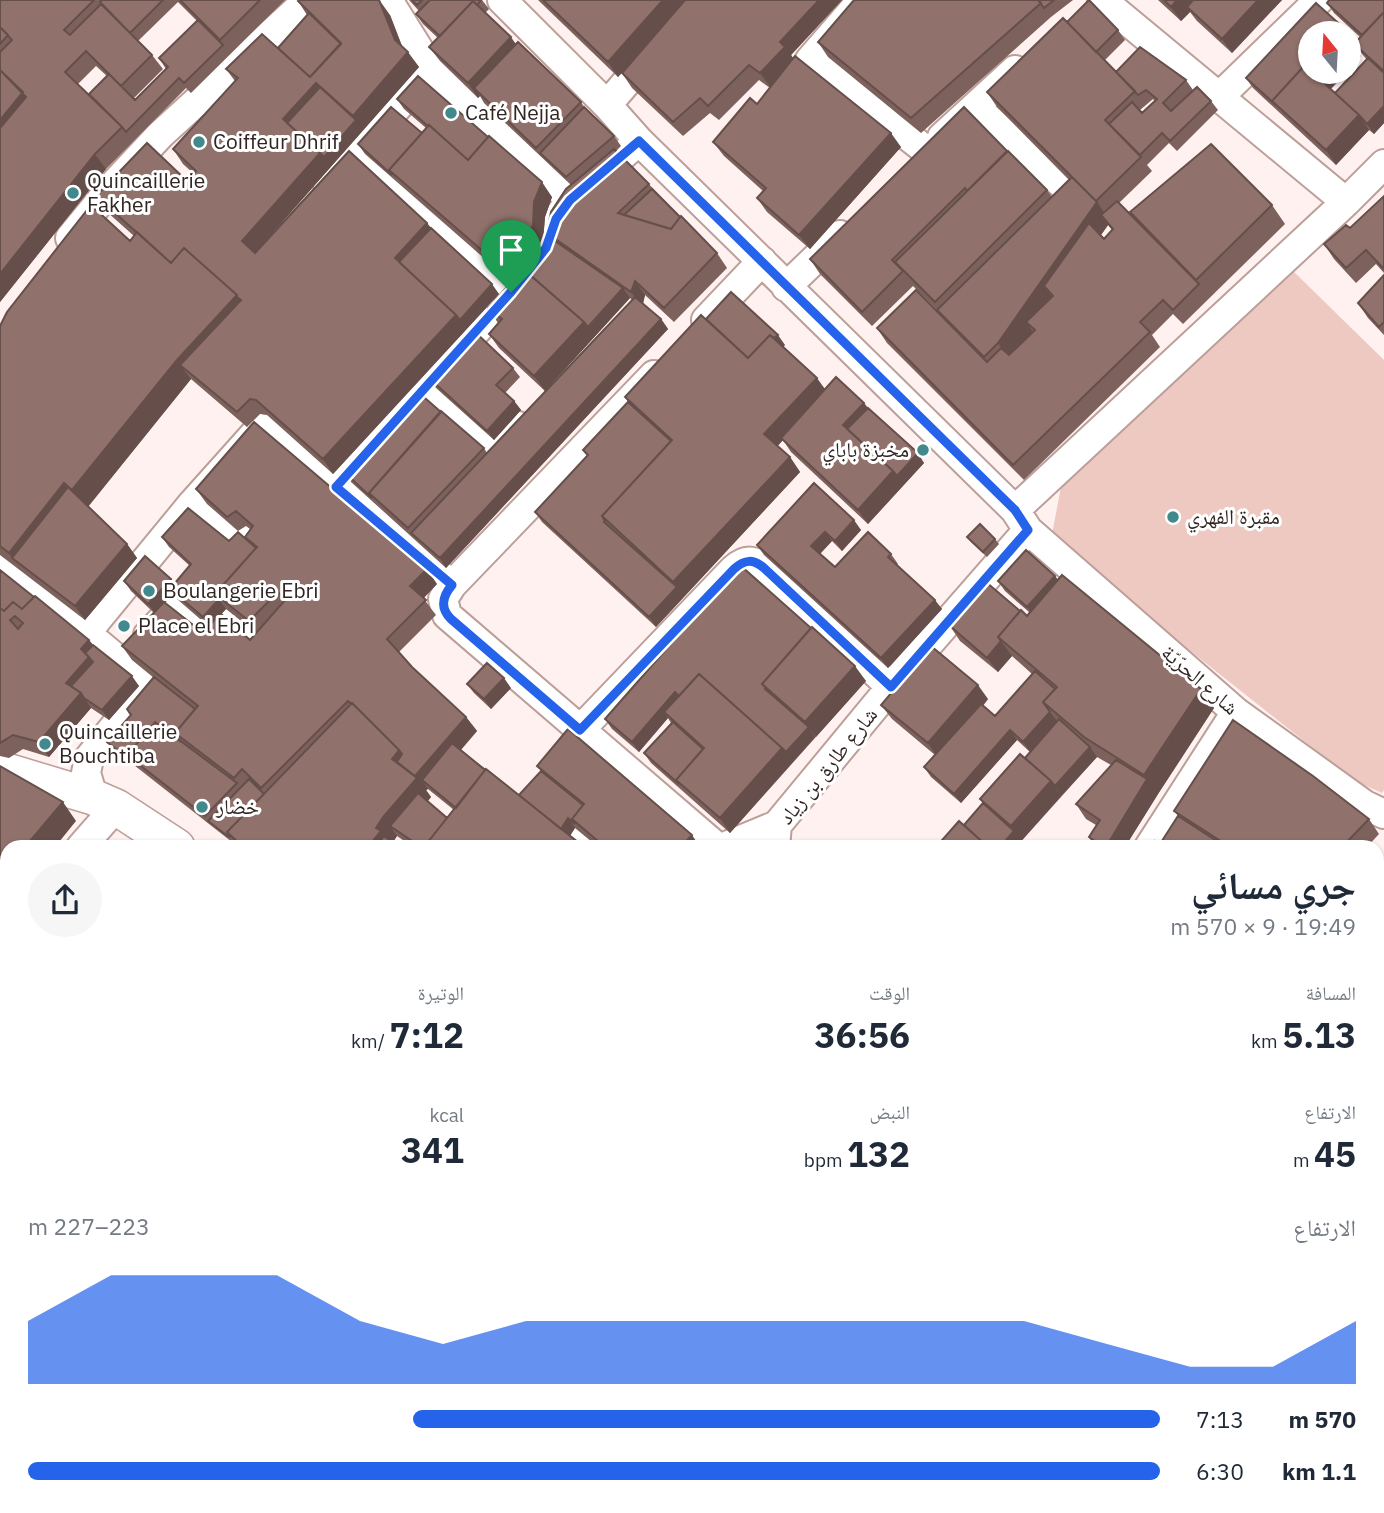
<!DOCTYPE html>
<html lang="ar">
<meta charset="utf-8">
<style>
:root{--surface:#fff;--page:#f6f6f7;--text:#1f2937;--muted:#747a83;--accent:#2563eb}
body{margin:0;font-family:"IBM Plex Sans","Noto Naskh Arabic",sans-serif;background:var(--page);color:var(--text);direction:rtl;height:100vh;display:flex;flex-direction:column;font-size:26px;white-space:nowrap}
*{box-sizing:border-box;margin:0}
p{font-size:23px;color:var(--muted)}
.icon{flex:none;width:38px;height:38px;fill:none;stroke:currentColor;stroke-width:2;stroke-linecap:round;stroke-linejoin:round}
.map{position:relative;flex:1;overflow:hidden;direction:ltr}
.sheet{position:absolute;left:0px;top:840px;width:1384px;height:674px;display:flex;flex-direction:column;background:var(--surface);border-radius:21px 21px 0 0;box-shadow:0 2px 5px #0004;direction:rtl}
.sheet>*{flex:none}
.needle{width:46px;rotate:342deg}
.controls{position:absolute;left:1298px;top:21px;display:grid;gap:14px}
.controls a{display:grid;place-items:center;width:63px;height:63px;border-radius:50%;background:var(--surface);box-shadow:0 2px 5px #0004;font-size:35px}
.pin{position:absolute;display:grid;place-items:center;width:60px;height:60px;color:#fff;margin:-72px -30px;border-radius:50% 50% 50% 0;rotate:-45deg;box-shadow:0 0 7px #0007}
.pin .icon{rotate:45deg}
.round{display:grid;place-items:center;flex:none;width:74px;height:74px;border-radius:37px;background:var(--page)}
.overview{display:flex;align-items:center;justify-content:space-between;height:119px;padding:0 28px}
h1{font-size:38px;font-weight:700;line-height:52px}
.figures{display:grid;grid-template-columns:repeat(3,1fr);gap:10px;height:119px;padding:7px 28px}
.figures div{display:grid;align-content:center}
.figures b{font-size:35px;font-weight:700}
.figures small{font-size:19px;font-weight:400}
.figures p{font-size:19px}
.chart{height:196px;padding:14px 28px}
.chart p{display:flex;justify-content:space-between}
.chart svg{width:100%;height:126px;margin-top:7px;fill:var(--accent);opacity:.7}
ul{padding:0 28px;list-style:none;font-size:23px}
li{display:grid;grid-template-columns:112px 84px 1fr;align-items:center;height:52px}
li i{height:18px;border-radius:9px;background:var(--accent)}
.map>svg:first-child{display:block}
.green{fill:#edc9c2}
.lines{fill:none;stroke-linecap:round;stroke-linejoin:round}
.minor-casing{stroke:#bc9f99;stroke-width:32}
.major-casing{stroke:#bc9f99;stroke-width:38}
.minor{stroke:#fff;stroke-width:28}
.major{stroke:#fff;stroke-width:35}
.wall{fill:#7d615c;fill-rule:evenodd}
.shaded-wall{fill:#664f4b}
.building{fill:#91716b;stroke:#664f4b;stroke-width:2;fill-rule:evenodd}
.route-casing{stroke:#fff;stroke-width:14}
.route{stroke:#2563eb;stroke-width:9}
.poi-dot{fill:#41898c;stroke:#fff;stroke-width:2.5}
.labels{text-anchor:middle;stroke-width:6;stroke-linejoin:round;paint-order:stroke}
.poi-label{font-size:21px;fill:#302523;stroke:#fff;text-anchor:start}
.street-label{font-size:21px;fill:#302523;stroke:#fff}
</style>
<div class="map">
<svg width="1384" height="1513" viewBox="0 0 1384 1513">
<rect width="100%" height="100%" fill="#fef1ef"/>
<!-- green -->
<path class="green" d="M1292,270L1384,360V790L1382,793L1353,780L1062,549L1052,534L1062,482Z"/>
<g class="lines">
<defs>
<path id="minor" d="M388,0L431,69L571,200L639,141
M502,0L607,105L639,141L1015,510L1028,530L1236,712L1365,805L1384,814
M862,0L810,60L927,151
M1102,0L1346,202
M1220,96L1319,0
M607,105L697,0
M975,107L1078,198L1067,210
M942,137L1015,70
M356,155L511,292
M328,185L424,77
M567,205L556,220L546,248L511,292L336,487L452,585L654,375
M70,238L117,181L160,135L308,0
M786,287L840,235
M706,320L762,261
M422,388L493,451L518,426
M192,504L237,543L244,535L253,541
M1015,510L1346,202L1384,164
M0,567L86,633L148,685L89,758L86,773L93,797
M452,585L443,599L447,615L717,847
M86,633L192,504L260,428L269,429L336,487
M148,635L173,608C182,616 199,638 212,636C218,635 224,625 229,620L258,645L278,625
M580,730L734,569C745,559 753,559 764,568L891,687
M575,839L586,847
M81,847L116,807
M724,847L777,825
M775,847L777,825L891,687L1028,530
M1149,847L1236,712
M0,1193L7,1187
M1377,1200L1384,1206
M0,1331L7,1338
M1377,1503L1384,1509
M376,1507L381,1513
M661,1507L665,1513
M997,1507L1004,1513
M42,1513L49,1507
M464,1513L469,1507"/>
<path id="major" d="M0,769L93,797L116,807L177,847
M0,1011L7,1017
M146,1507L147,1513"/>
</defs>
<!-- minor casing -->
<use href="#minor" class="minor-casing"/>
<!-- major casing -->
<use href="#major" class="major-casing"/>
<!-- minor -->
<use href="#minor" class="minor"/>
<!-- major -->
<use href="#major" class="major"/>
</g>
<!-- wall -->
<path class="wall" d="M0,0H285L191,93L186,88L106,169L0,302ZM178,2L197,21L159,58L166,69L135,100L133,99L163,69L152,55L138,41ZM96,66L107,76L89,94L78,84Z
M409,0H482L489,9L485,13L516,44L581,102L584,107L614,136L621,146L616,151L717,253L727,268L674,322L645,295L643,304L661,319L668,329L446,568L351,482L344,472L441,412L484,448L487,453L632,300L630,298L545,391L499,348L489,334L498,323L488,308L528,273L554,243L547,233L571,185L484,103L480,96L478,98L440,61L429,47L438,38L423,24L416,14L419,11Z
M538,0H842L791,55L793,58L901,147L810,249L767,212L757,198L763,191L724,156L713,142L757,104L770,88L759,80L719,120L710,113L683,136L632,88L622,73L657,34L618,77Z
M854,0H1073L1051,17L921,133L828,57L818,42Z
M1158,0H1282L1232,53L1197,21L1190,12L1181,21Z
M1329,0H1384V123L1374,134L1369,130L1336,165L1253,88L1246,78L1316,3L1348,33H1311V72H1347L1331,89L1335,93L1367,60L1354,44L1360,37L1334,13L1327,3Z
M298,1L390,15L402,46L419,67L262,245L427,223L431,228L499,294L333,474L267,415L260,414L247,427L191,379L88,507L127,544L137,558L85,620L0,555V326L130,241L134,236L106,211L96,196L187,181L194,174L183,164L173,149L235,81L226,69L277,48L307,15Z
M1067,22L1118,30L1125,40L1105,60L1116,72L1186,80L1193,90L1211,101L1218,110L1177,151L1169,143L1147,165L1152,171L1119,203L1134,218L1130,212L1272,205L1285,224L1183,324L1173,314L1152,335L1160,347L1024,480L887,343L877,328L941,316L938,311L913,286L872,326L820,274L810,259L1007,151L1047,190L1052,197L1069,180L997,107L987,92ZM1153,99L1155,101L1142,113L1140,110ZM1108,225L1112,230L1104,239L1101,235Z
M397,99L552,197L545,217L543,241L509,280L365,154L358,144L422,133L426,128L404,109Z
M1384,196V273L1376,264L1356,283L1334,259L1324,244L1350,228Z
M1384,275V335L1368,318L1358,303Z
M706,319L785,345L783,346L825,389L864,403L868,408L924,463L868,524L791,452L783,440L777,446L790,457L800,472L656,627L542,522L535,512L587,456L583,450L628,402L625,397Z
M513,368L520,377L505,393L514,401L521,410L494,440L436,388L429,378Z
M814,483L861,530L842,551L832,541L820,554L835,567L891,554L898,564L897,565L942,609L888,668L764,555L757,545Z
M196,489L437,584L423,598L436,615L399,652L412,667L466,717L477,731L461,750L519,795L541,771L537,766L700,847H598L575,828L570,836L579,843L582,847H413L397,836L393,842L399,847H238L233,841L232,842L111,747L107,742L131,715L154,678L132,660L122,646L154,613L131,591L124,581L171,579L174,584L190,566L169,547L162,537L248,541L245,537L250,529L246,526L238,531L207,504ZM173,594L177,599L207,625L197,628L165,603ZM226,609L256,633L250,640L221,614ZM428,789L454,810L447,818L428,801L431,797L426,790Z
M967,537L995,539L999,544L987,557L971,542Z
M740,565L866,681L730,833L651,763L644,753L671,723L668,718L639,752L612,729L605,719Z
M0,570L89,640L93,645L139,686L109,720L91,708L49,757L23,749L9,758L0,756Z
M1055,576L1058,580L1214,708L1158,794L1125,847H1089L1092,842L1089,837L1096,825L1086,819L1076,804L1111,765L1097,757L1016,847H936L964,825L983,803L980,799L1030,752L1017,740L961,803L931,777L924,767L935,755L892,719L881,705L988,699L983,706L995,716L1032,674L1012,656L998,672L960,641L950,626L1027,616L1029,612L1005,591L998,581Z
M467,684L511,688L491,709L474,693Z
M1174,811L1369,819L1379,834L1367,847H1151L1160,844L1178,816Z
M1377,896L1384,904V975L1377,968Z
M7,921V990L0,984V929Z
M1377,981L1384,983V1054L1377,1048V1026L1380,1023L1377,1021Z
M1377,1066L1384,1073V1165L1377,1159Z
M7,1105V1169L0,1175V1113Z
M7,1194V1316L2,1321L0,1319V1200Z
M0,1340L7,1348V1507H30L23,1513H0Z
M1384,1363V1456L1383,1457L1377,1452V1364L1380,1367Z
M163,1507H366L182,1513H164Z
M498,1507H574L567,1513H491Z
M672,1507H802L795,1513H676Z
M816,1507H918L911,1513H810Z
M1008,1507L1132,1508L1137,1513H1015Z
M1137,1507H1215L1210,1513H1143Z
M1224,1507H1353L1360,1513H1297L1292,1509L1289,1513H1231Z"/>
<!-- shaded-wall -->
<path class="shaded-wall" d="M663,0H687L618,77L608,62Z
M819,0H842L791,55L795,61L771,88L760,73L780,42Z
M1177,0H1201L1187,7L1190,12L1181,21L1171,7Z
M1258,0H1282L1232,53L1222,39Z
M380,1L390,15L405,54L395,40Z
M511,37L521,52L474,88L480,96L478,98L468,83Z
M1358,51L1361,56L1349,69V61Z
M408,52L419,67L252,256L242,241L320,153L356,120L353,116Z
M1339,72H1347L1330,89L1327,85Z
M316,83L327,97L295,132L283,119Z
M23,92L36,112L0,155V120Z
M1384,106V123L1374,134L1367,124Z
M1359,115L1369,130L1336,165L1326,150Z
M891,133L901,147L810,249L799,235Z
M95,154L106,169L0,302V274Z
M542,182L552,197L545,217L543,241L509,280L499,265L534,202Z
M1097,202L1110,221L1101,215L1108,225L1056,299L1044,286L1055,301L1026,322L1033,332L1012,362L998,343Z
M427,223L438,238L398,263L395,258Z
M635,281L645,295L642,307L631,292Z
M492,284L499,294L333,474L323,459L456,315Z
M623,288L630,298L545,391L534,376L584,322Z
M237,295L251,315L180,365L191,379L86,509L72,490L177,360Z
M661,319L668,329L446,568L440,558Z
M778,335L785,345L758,373L751,363Z
M817,378L827,392L781,438L783,440L775,449L764,434Z
M514,401L521,410L494,440L487,431Z
M864,403L875,418L855,438L843,425Z
M918,453L924,463L868,524L858,510L893,471Z
M790,457L800,472L656,627L649,617L677,587L673,582Z
M64,483L78,502L12,558L9,553Z
M854,520L861,530L842,551L835,541Z
M825,532L832,541L818,556L811,546Z
M127,544L137,558L85,620L75,606Z
M427,569L437,584L421,601L410,586Z
M1055,576L1062,586L1034,617L1027,607Z
M171,579L178,589H170L173,594L155,613L148,604Z
M219,599L226,609L210,627L203,617Z
M935,600L942,609L888,668L881,658Z
M89,640L100,654L79,694L66,683L81,649Z
M1001,641L1012,656L998,672L987,658Z
M855,666L866,681L816,737L805,722Z
M132,676L139,686L109,720L102,710Z
M504,678L511,688L491,709L484,699Z
M978,685L988,699L938,758L928,743Z
M1201,689L1214,708L1158,794L1125,847H1106L1147,779L1144,775Z
M675,692L682,702L664,712L668,718L639,752L632,742Z
M81,693L91,708L49,757L39,742Z
M1050,712L1057,721L1030,752L1023,742Z
M466,717L477,731L429,786L422,780L428,789L426,790L431,797L400,833L390,826L397,836L391,845L392,847H368L376,828L383,817L414,778Z
M809,727L815,737L730,833L720,818L782,748Z
M1010,730L1017,740L961,803L954,794Z
M1090,747L1097,757L1061,796L1055,786Z
M399,750L413,769L409,774L392,759Z
M1051,781L1061,796L1016,847H1000L1014,831L1011,826Z
M63,802L76,821L55,847H25Z
M568,818L575,828L567,840L560,830Z
M692,835L700,847H681Z
M7,869V904L0,913V877Z
M1377,896L1384,905L1377,922Z
M1383,1071L1384,1073V1096L1377,1103V1077Z
M7,1080V1098L3,1102L0,1097V1088Z
M1384,1274V1300L1377,1307V1281Z
M1384,1325V1334L1379,1340L1377,1337V1333Z
M1384,1394V1412L1377,1419V1401Z
M1379,1444L1384,1451V1456L1383,1457L1377,1449V1446Z
M439,1507H453L448,1513H434Z
M988,1507H990L994,1513H985L984,1511Z
M1048,1507H1064L1058,1513H1043Z
M1192,1507H1215L1210,1513H1187Z
M1271,1507H1291L1292,1509L1289,1513H1265Z"/>
<!-- building -->
<path class="building" d="M0,0H94L64,30L70,35L101,4L152,55L121,86L86,51L65,72L122,127L95,154L0,274V128L26,97L0,70V52L12,40L0,27Z
M102,0H163L130,33L100,2Z
M180,0H260L220,40Z
M299,0H379L395,40L408,52L353,116L316,83L283,119L320,153L242,241L255,253L349,151L427,223L395,258L456,315L323,459L256,400L250,399L237,412L180,365L241,300L236,296L237,295L184,248L171,263L96,196L147,143L187,181L196,171L173,149L238,78L226,69L262,34L310,77L341,43L298,1Z
M412,0H422L417,5Z
M430,0H481L477,5L473,1L440,36L416,14Z
M543,0H663L608,62Z
M685,0H819L780,42L785,47L760,73L749,65L708,106L700,98L673,122L622,73Z
M854,0H1038L1041,3L911,118L818,42Z
M1038,0H1054L1044,8Z
M1089,0L1118,30L1096,52L1067,22Z
M1164,0H1177L1171,7Z
M1193,0H1258L1222,39L1187,7Z
M1329,0H1384V12L1362,35L1327,3Z
M473,1L511,37L468,83L429,47Z
M1316,3L1346,30L1343,33H1311V68L1309,69L1305,65L1272,101L1276,105L1246,78Z
M1384,12V71L1354,44Z
M309,13L341,44L310,77L278,48Z
M1063,18L1135,91L1105,120L1141,157L1096,201L987,92Z
M198,20L223,45L184,83L179,78L126,132L122,127L89,94L109,74L135,100L168,67L159,58Z
M0,27L8,35L0,44Z
M518,42L581,102L536,148L474,88Z
M1349,43L1358,51L1349,61Z
M1140,47L1186,80L1163,103L1171,111L1197,87L1211,101L1170,141L1162,133L1140,155L1109,124L1132,102L1142,113L1157,99L1146,90L1138,95L1116,72Z
M795,56L891,133L799,235L757,198L766,188L713,142L750,98L757,104Z
M1368,58L1384,73V106L1367,124L1359,115L1335,93Z
M1305,65L1311,70V72H1312L1359,115L1326,150L1272,101Z
M0,70L23,92L0,120Z
M1321,72H1339L1327,85L1318,76Z
M418,76L488,137L468,160L429,125L428,126L397,99Z
M320,87L356,120L324,157L320,153L287,123Z
M391,107L422,133L389,170L392,175L358,144Z
M584,107L614,136L566,177L540,153Z
M964,107L1007,151L967,191L965,188L892,260L903,271L862,312L810,259Z
M429,125L468,160L489,136L542,182L534,202L533,226L499,265L389,170Z
M1211,144L1272,205L1196,280L1130,212Z
M614,149L649,184L618,213L671,229L681,216L717,253L664,308L635,281L631,292L547,233L551,212L566,189Z
M1008,151L1047,190L935,302L895,262Z
M1072,177L1097,202L998,343L984,357L937,310Z
M652,189L680,217L671,229L624,215Z
M1384,196V269L1366,250L1346,268L1324,244L1346,225L1350,228Z
M1117,201L1199,284L1173,310L1163,300L1140,322L1150,332L1013,465L877,328L916,290L987,362L1001,348L1009,355L1035,330L1026,322L1053,296L1044,286L1089,223L1104,239L1113,229L1101,215Z
M91,205L130,241L137,232L171,263L184,248L237,295L177,360L72,490L64,483L9,553L0,546V326L7,312Z
M431,228L492,284L460,320L456,315L399,262Z
M555,241L623,288L588,327L584,322L528,273Z
M523,269L584,322L534,376L489,334L502,319L488,308Z
M1384,275V322L1379,327L1358,303Z
M731,292L778,335L774,338L770,335L748,358L706,319Z
M635,297L661,319L440,558L411,533Z
M701,315L748,358L770,335L817,378L764,434L790,457L673,582L602,516L672,440L625,397Z
M473,330L513,368L496,385L514,401L487,431L429,378Z
M836,377L864,403L843,425L893,471L858,510L781,438Z
M417,391L441,412L369,493L372,498L344,472Z
M628,402L671,441L602,516L605,521L604,522L677,587L649,617L535,512L588,455L583,450Z
M868,408L918,453L897,476L893,471L847,429Z
M441,411L484,448L408,528L369,493Z
M254,422L427,569L410,586L426,600L387,639L412,667L466,717L415,776L397,762L402,754L399,750L352,703L351,704L348,701L261,788L242,769L234,778L175,733L198,706L122,646L164,602L197,628L212,623L220,613L250,640L286,599L278,592L249,621L215,594L257,547L245,537L253,526L236,511L227,517L196,489Z
M814,483L854,520L835,541L825,532L811,546L835,567L868,532L891,554L888,557L935,600L881,658L757,545Z
M68,487L127,544L75,606L12,558Z
M188,508L229,541L238,532L256,548L215,594L219,599L203,617L170,589L191,564L162,537Z
M980,524L995,539L983,552L967,537Z
M1026,550L1055,576L1027,607L998,581Z
M145,556L171,579L148,604L124,581Z
M740,565L811,628L762,684L766,688L765,689L809,727L786,752L782,748L699,674L679,696L675,692L632,742L605,719Z
M0,570L34,597L22,609L13,602L4,611L0,608Z
M1062,575L1201,689L1144,775L1084,737L1043,702L1057,687L998,637L1021,610L1027,616Z
M986,582L1020,611L998,637L1001,641L987,658L950,626Z
M35,596L89,640L81,649L89,657L66,683L81,693L39,742L13,735L0,743V608L4,611L13,602L22,609ZM15,616L23,623L18,629L10,620Z
M812,627L855,666L805,722L762,684Z
M93,645L132,676L102,710L84,698L81,693L71,686L93,662L85,653Z
M931,646L978,685L928,743L881,705Z
M487,663L504,678L484,699L467,684Z
M1035,671L1055,689L1043,702L1050,712L1023,742L1010,730L954,794L924,767L981,704L995,716Z
M699,674L782,748L720,818L676,780L704,748L664,712Z
M154,677L195,709L175,733L181,742L155,722L127,755L130,760L107,742L131,715L127,709Z
M352,703L399,750L392,759L417,778L383,817L376,828L381,831L368,847H243L227,832Z
M1059,719L1090,747L1055,786L1051,781L1025,758Z
M1233,720L1313,776L1369,819L1342,847H1230L1174,811Z
M155,722L237,783L205,816L127,755Z
M673,722L703,749L676,780L679,784L644,753Z
M568,729L692,835L681,847H605L572,819L584,804L537,766Z
M452,743L485,770L456,808L422,780Z
M1020,754L1051,781L1011,826L980,799Z
M1116,760L1147,779L1106,847H1103L1089,837L1100,820L1076,804Z
M0,766L63,802L25,847H7V869L0,877Z
M486,769L579,843L576,847H424Z
M541,771L583,805L572,819L575,824L568,818L561,829L519,795Z
M249,779L264,794L227,832L230,836L229,837L208,821Z
M418,793L447,818L424,847H421L390,826Z
M983,803L1014,831L1000,847H988L964,825Z
M1178,816L1226,847H1164L1160,844Z
M959,821L988,847H936Z
M384,836L399,847H375Z
M1155,841L1164,847H1151Z
M1092,842L1099,847H1089Z
M1384,904V962L1380,966L1377,963V912Z
M7,921V981L0,975V929Z
M1379,979L1384,983V1050L1377,1044V1026L1382,1021L1377,1017V981Z
M0,1021L7,1026V1080L0,1088Z
M1377,1066L1383,1071L1377,1077Z
M1384,1089V1160L1377,1154V1096Z
M7,1105V1148L0,1141V1113Z
M0,1141L6,1146L0,1151Z
M7,1194V1308L0,1314V1200Z
M1377,1223L1384,1229V1274L1377,1281Z
M1384,1308V1325L1377,1333V1316Z
M0,1340L7,1348V1503L0,1510Z
M1384,1363V1394L1377,1401V1371Z
M1384,1400V1437L1377,1446V1408Z
M1384,1437V1448L1379,1443Z
M54,1507H123L124,1513H47Z
M163,1507H180L173,1513H164Z
M189,1507H312L317,1513H183Z
M312,1507H332L326,1513H317Z
M332,1507H366L372,1513H326Z
M390,1507H439L434,1513H396Z
M498,1507H539L545,1513H520L519,1511L517,1513H491Z
M540,1507H557L550,1513H546Z
M616,1507H647L651,1513H610Z
M672,1507H784L777,1513H676Z
M816,1507H860L854,1513H810Z
M868,1507H900L894,1513H874Z
M959,1507H988L984,1511L986,1513H954Z
M1013,1507H1048L1043,1513H1020Z
M1053,1507H1080L1081,1508L1082,1507H1117L1112,1513H1048Z
M1118,1507H1130L1137,1513H1112Z
M1143,1507H1192L1187,1513H1150Z
M1230,1507H1271L1265,1513H1237Z
M1294,1507H1353L1360,1513H1301Z
M868,1508L873,1513H862Z"/>
<g class="lines">
<defs>
<path id="route" d="M639,141L1015,510L1028,530L891,687L764,568C753,559 745,559 734,569L580,730L451,619C440,608 442,597 452,585L336,487L511,292L546,248L556,219L570,200Z"/>
</defs>
<!-- route casing -->
<use href="#route" class="route-casing"/>
<!-- route -->
<use href="#route" class="route"/>
</g>
<!-- markers -->
<g class="poi-dot">
<circle cx="451" cy="113" r="7"/>
<circle cx="199" cy="142" r="7"/>
<circle cx="73" cy="193" r="7"/>
<circle cx="923" cy="450" r="7"/>
<circle cx="1173" cy="517" r="7"/>
<circle cx="149" cy="591" r="7"/>
<circle cx="124" cy="626" r="7"/>
<circle cx="45" cy="744" r="7"/>
<circle cx="202" cy="807" r="7"/>
</g>
<g class="labels">
<!-- poi labels -->
<g class="poi-label">
<text x="465" y="120">Café Nejja</text>
<text x="213" y="149">Coiffeur Dhrif</text>
<text x="87" y="188">Quincaillerie<tspan x="87" dy="24">Fakher</tspan></text>
<text x="909" y="457" text-anchor="end">مخبزة باباي</text>
<text x="1187" y="524">مقبرة الفهري</text>
<text x="163" y="598">Boulangerie Ebri</text>
<text x="138" y="633">Place el Ebri</text>
<text x="59" y="739">Quincaillerie<tspan x="59" dy="24">Bouchtiba</tspan></text>
<text x="216" y="814">خضار</text>
</g>
<!-- street labels -->
<g class="street-label">
<text transform="translate(1200 680) rotate(41)" y="7">شارع الحرّيّة</text>
<text transform="translate(828 766) rotate(-51)" y="7">شارع طارق بن زياد</text>
</g>
</g>
</svg>
<div class="controls">
<a><svg class="needle" viewBox="-14 -14 28 28"><path d="M0-13l5 13h-10z" fill="#e53935"/><path d="M0 13l5-13h-10z" fill="#747a83"/></svg></a>
</div>
<div class="pin" style="left:511px;top:292px;background:#1e9e55"><svg class="icon" aria-label="arrive" viewBox="0 0 24 24"><path d="M6 21V4h12l-3 4 3 4H6"/></svg></div>
<section class="sheet">
<div class="overview"><div><h1>جري مسائي</h1><p>19:49 · 9 × 570 m</p></div><a class="round"><svg class="icon" aria-label="share" viewBox="0 0 24 24"><path d="M12 15V3M7 8l5-5 5 5M5 13v7h14v-7"/></svg></a></div>
<div class="figures">
<div><p>المسافة</p><b>5.13<small> km</small></b></div>
<div><p>الوقت</p><b>36:56</b></div>
<div><p>الوتيرة</p><b>7:12<small> /km</small></b></div>
</div>
<div class="figures">
<div><p>الارتفاع</p><b>45<small> m</small></b></div>
<div><p>النبض</p><b>132<small> bpm</small></b></div>
<div><p>kcal</p><b>341</b></div>
</div>
<div class="chart"><p><span>الارتفاع</span>223–227 m</p>
<svg viewBox="0 0 160 44" preserveAspectRatio="none"><path d="M0 44V22L10 6L20 6L30 6L40 22L50 30L60 22L70 22L80 22L90 22L100 22L110 22L120 22L130 30L140 38L150 38L160 22V44z"/></svg>
</div>
<ul>
<li><b>570 m</b>7:13<i style="width:66%"></i></li>
<li><b>1.1 km</b>6:30<i style="width:100%"></i></li>
</ul>
</section>
</div>
